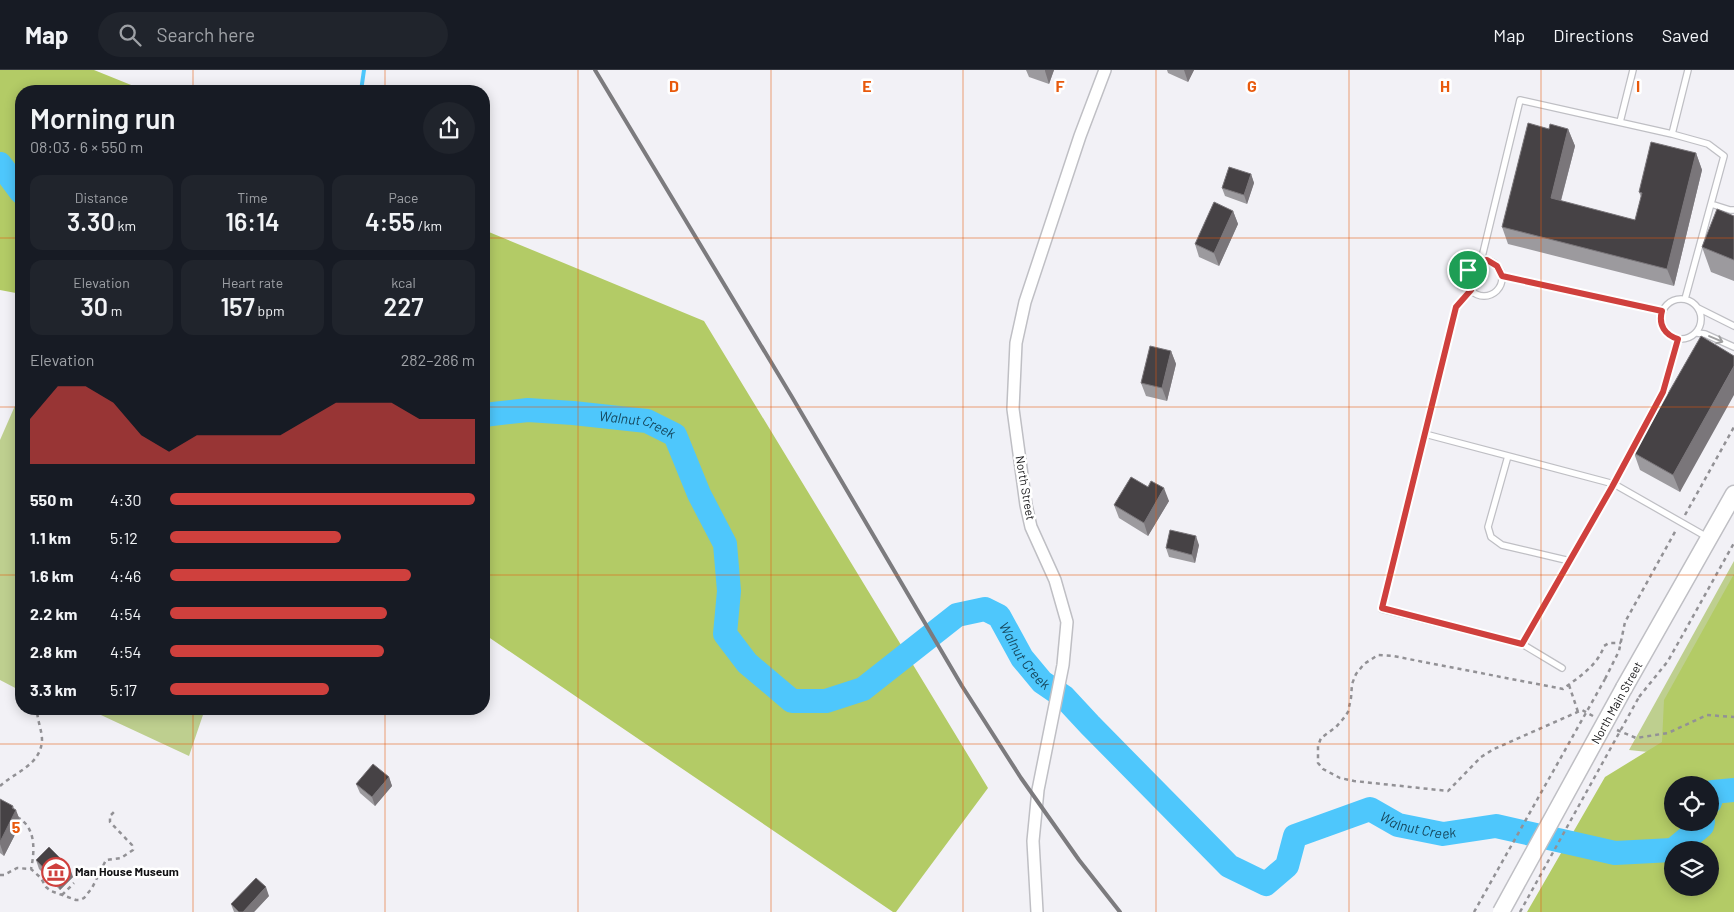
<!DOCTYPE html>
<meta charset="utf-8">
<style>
:root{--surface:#171b24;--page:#20242c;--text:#f1f3f6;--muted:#9ea1a6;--line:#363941;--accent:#cf403d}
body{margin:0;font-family:Barlow,sans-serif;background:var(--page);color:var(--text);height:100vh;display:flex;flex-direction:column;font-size:19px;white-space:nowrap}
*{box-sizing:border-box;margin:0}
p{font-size:16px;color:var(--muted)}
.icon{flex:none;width:28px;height:28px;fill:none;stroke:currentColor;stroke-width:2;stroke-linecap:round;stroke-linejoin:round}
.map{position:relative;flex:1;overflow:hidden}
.details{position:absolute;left:15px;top:15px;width:475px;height:630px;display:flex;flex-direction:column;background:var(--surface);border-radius:20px;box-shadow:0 2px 12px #0003}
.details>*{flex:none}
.controls{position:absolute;left:1664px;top:706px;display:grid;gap:10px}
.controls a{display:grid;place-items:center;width:55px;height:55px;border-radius:50%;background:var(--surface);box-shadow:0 2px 12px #0003;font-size:25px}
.pin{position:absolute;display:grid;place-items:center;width:42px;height:42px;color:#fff;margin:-21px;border:2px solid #fff;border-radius:50%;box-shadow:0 1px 5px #0007}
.round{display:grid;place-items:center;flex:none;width:52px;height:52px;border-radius:26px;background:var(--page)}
.head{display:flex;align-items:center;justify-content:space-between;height:85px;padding:0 15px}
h1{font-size:28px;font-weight:600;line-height:38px}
.stats{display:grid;grid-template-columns:repeat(3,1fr);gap:8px;height:85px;padding:5px 15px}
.stats div{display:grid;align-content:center;border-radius:12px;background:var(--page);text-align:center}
.stats b{font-size:25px;font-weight:600}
.stats small{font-size:14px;font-weight:400}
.stats p{font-size:14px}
.chart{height:140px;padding:10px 15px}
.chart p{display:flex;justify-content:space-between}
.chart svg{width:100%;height:90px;margin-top:5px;fill:var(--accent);opacity:.7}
ul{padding:0 15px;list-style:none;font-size:16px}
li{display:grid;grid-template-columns:80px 60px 1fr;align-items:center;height:38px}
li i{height:12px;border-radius:6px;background:var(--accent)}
header{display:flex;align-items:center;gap:30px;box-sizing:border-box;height:70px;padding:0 25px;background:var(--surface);border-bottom:1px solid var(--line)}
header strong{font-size:24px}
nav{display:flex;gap:28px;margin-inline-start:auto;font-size:18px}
.search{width:350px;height:45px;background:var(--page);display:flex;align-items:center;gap:12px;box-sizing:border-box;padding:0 18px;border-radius:28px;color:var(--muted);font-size:19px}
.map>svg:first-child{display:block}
.green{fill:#becf8f}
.forest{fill:#b3cb66;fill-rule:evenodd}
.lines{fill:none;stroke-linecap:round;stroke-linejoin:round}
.stream{stroke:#4ec7fc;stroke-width:4}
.river{stroke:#4ec7fc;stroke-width:24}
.service-casing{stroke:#bfbfc4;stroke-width:8}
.minor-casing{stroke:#bfbfc4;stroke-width:14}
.secondary-casing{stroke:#bfbfc4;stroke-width:19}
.path{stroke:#929195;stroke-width:2.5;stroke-dasharray:4 4;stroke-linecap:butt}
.service{stroke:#fff;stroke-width:5.5}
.minor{stroke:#fff;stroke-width:11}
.secondary{stroke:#fff;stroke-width:16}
.rail{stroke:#7c7b7e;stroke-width:4}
.secondary-bridge-casing{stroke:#bfbfc4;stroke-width:19;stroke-linecap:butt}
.path-bridge{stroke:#929195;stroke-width:2.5;stroke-dasharray:4 4;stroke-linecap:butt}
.secondary-bridge{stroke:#fff;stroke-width:16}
.wall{fill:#9c9a9e}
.shaded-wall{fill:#7a767a}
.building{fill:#464245;stroke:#7a767a}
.oneway{stroke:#a0a0a1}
.route-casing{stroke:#fff;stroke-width:10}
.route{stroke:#cf403d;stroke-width:6}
.grid{fill:none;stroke:#e8590c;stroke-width:1;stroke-opacity:0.55}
.labels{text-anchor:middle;stroke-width:5;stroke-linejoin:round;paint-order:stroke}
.street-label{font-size:12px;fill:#111113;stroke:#fff}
.poi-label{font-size:12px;font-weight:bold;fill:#111113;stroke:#fff;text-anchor:start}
.water-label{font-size:14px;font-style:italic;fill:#16485e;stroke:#fff}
.grid-label{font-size:16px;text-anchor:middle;font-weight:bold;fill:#e8590c;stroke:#fff;stroke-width:5;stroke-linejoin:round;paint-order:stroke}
</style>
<header>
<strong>Map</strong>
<div class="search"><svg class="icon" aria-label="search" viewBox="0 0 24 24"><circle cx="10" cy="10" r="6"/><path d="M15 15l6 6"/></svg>Search here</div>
<nav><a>Map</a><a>Directions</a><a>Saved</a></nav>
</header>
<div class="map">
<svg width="1734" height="842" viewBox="0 0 1734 842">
<rect width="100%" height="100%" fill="#f2f1f6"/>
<!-- green -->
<path class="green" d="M21,322V621L0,610V370Z
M1734,491V691L1629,680Z
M88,639H205L189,686Z"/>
<!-- forest -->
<path class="forest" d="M0,0H94L146,21H21V224L0,220Z
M484,160L704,251L988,718L896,842H893L484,564Z
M1734,504V842H1527L1605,707L1662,672L1664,630ZM1672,715H1710V752H1672ZM1672,780H1710V818H1672Z"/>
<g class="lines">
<!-- stream -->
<path class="stream" d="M361,21L364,0"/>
<!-- river -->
<g class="river">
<path d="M0,94L21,122"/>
<path id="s1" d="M484,345L528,340L573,343L647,351L675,365L699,424L725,474L729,521L725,564L747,593L792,631H826L863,619L957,545L985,539L999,546L1022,588L1042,612L1064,627L1090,655L1229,796L1266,814L1287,796L1295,766L1370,739L1398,755L1443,764L1496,756L1615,783L1672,780"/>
<path d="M1710,732L1713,722L1734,720"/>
<path d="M1673,780L1702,756L1703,752"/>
</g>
<defs>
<path id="service" d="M1620,52L1633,0
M1672,64L1688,0
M1711,134L1730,140H1734
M1466 208a18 18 0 1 1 36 0a18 18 0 1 1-36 0Z
M1481,191L1520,30L1672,64L1708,74L1724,86L1685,229
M1502,206L1663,241
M1471,221L1456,237L1382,539L1522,574L1612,417L1663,322L1678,269
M1661 249a20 20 0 1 1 40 0a20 20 0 1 1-40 0Z
M1698,238L1734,256
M1697,263L1705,264L1734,277
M1425,364L1614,414L1707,467
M1508,386L1488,457L1491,467L1502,475L1570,491
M1522,574L1562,598"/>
<path id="minor" d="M1037,842L1033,771L1038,720L1063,595L1067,552L1055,510L1031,457L1026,435L1013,339L1016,273L1025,232L1080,66L1105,0"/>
<path id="secondary" d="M1624,618L1734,424"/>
</defs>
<!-- service casing -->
<use href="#service" class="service-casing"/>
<!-- minor casing -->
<use href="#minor" class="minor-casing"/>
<!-- secondary casing -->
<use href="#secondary" class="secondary-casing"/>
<!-- path -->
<path class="path" d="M1685,445L1734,357
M21,605L17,614L21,617
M1605,609L1619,581L1625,552L1676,460
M1569,615L1578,642
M1639,627L1668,591L1734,473
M64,639H65
M1593,646L1582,640L1494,679L1481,687L1448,721L1354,711L1340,708L1323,699L1318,693V676L1321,668L1336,657L1343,649L1348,642L1351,628L1352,614L1356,604L1364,594L1378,585L1393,586L1563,619C1579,607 1598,595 1604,576L1609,573H1621
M1617,660L1636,668L1668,663L1707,645L1734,647
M0,716C15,702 41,695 42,670C42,660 37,650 37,639
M17,747C36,757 35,780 31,799
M0,805H4L17,798L31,799L41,808L46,817L51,821L76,830H80L84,828L92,818L106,790L121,788L133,780L132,775L110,752V746L116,740
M62,825L74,813"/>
<!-- service -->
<use href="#service" class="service"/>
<!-- minor -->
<use href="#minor" class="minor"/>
<!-- secondary -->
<use href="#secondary" class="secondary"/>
<!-- rail -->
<path class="rail" d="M595,0L792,327L962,616L1021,708L1079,790L1120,842"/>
<defs>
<path id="secondary-bridge" d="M1501,842L1624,618"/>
</defs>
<!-- secondary-bridge casing -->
<use href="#secondary-bridge" class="secondary-bridge-casing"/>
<!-- path-bridge -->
<path class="path-bridge" d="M1474,842L1605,609
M1520,842L1639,627"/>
<!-- secondary-bridge -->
<use href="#secondary-bridge" class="secondary-bridge"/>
</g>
<!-- wall -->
<path class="wall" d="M1026,0H1054L1049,14L1029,7Z
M1167,0H1194L1188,12L1168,3Z
M1549,59H1568L1575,76L1561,131L1635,150L1641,127L1639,122L1696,83L1702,100L1674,216L1508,174L1502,157Z
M1251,104L1254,113L1247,134L1225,126L1222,118Z
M1233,141L1238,154L1219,196L1199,187L1195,174Z
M1734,146V211L1711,202L1702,177Z
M1171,281L1176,294L1167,331L1146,326L1141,313Z
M1734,286L1680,422L1640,400L1634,383Z
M1148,417L1169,431L1148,466L1119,448L1114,435Z
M1199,475L1195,493L1169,487L1166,478Z
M389,707L392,716L375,736L360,723L356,714Z
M0,729L15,739L21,753L4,786L0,783Z
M36,790L73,807L60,820L39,799Z
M269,826L254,842H234L231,834Z"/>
<!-- shaded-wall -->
<path class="shaded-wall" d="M1045,0H1054L1049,14L1045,1Z
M1184,0H1194L1188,12Z
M1568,59L1575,76L1557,145L1551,128Z
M1696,83L1702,100L1674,216L1667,199Z
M1251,104L1254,113L1247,134L1244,125Z
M1233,141L1238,154L1219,196L1214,183Z
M1171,281L1176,294L1167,331L1162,318Z
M1734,296V325L1680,422L1673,405Z
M1164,418L1169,431L1148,466L1144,453Z
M1196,466L1199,475L1195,493L1192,485Z
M389,707L392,716L375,736L372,727Z
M13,736L15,742L16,740L21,753L4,786L0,774V772Z
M70,798L73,807L60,820L56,811Z
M266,817L269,826L254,842H243Z"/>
<!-- building -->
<path class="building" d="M1528,53L1549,59L1550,54L1568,59L1551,128L1635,150L1642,123L1639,122L1651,72L1696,83L1667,199L1502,157Z
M1229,97L1251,104L1244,125L1222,118Z
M1214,132L1233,141L1214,183L1195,174Z
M1717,139L1734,146V190L1702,177Z
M1701,266L1734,286V296L1673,405L1634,383Z
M1150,276L1171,281L1162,318L1141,313Z
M1131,407L1148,417L1151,411L1164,418L1144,453L1114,435Z
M1170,460L1196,466L1192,485L1166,478Z
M373,694L389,707L372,727L356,714Z
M0,729L13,736L12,738L16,740L0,772Z
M49,777L70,798L56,811L36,790Z
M256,808L266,817L243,842H239L231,834Z"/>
<!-- one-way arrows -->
<defs><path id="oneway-shaft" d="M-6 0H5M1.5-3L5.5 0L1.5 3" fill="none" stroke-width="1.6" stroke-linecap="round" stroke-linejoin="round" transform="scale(1.25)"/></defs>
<use class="oneway" href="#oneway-shaft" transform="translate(1716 269) rotate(23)"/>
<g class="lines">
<defs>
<path id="route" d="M1487,190L1497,196L1502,206L1662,241C1658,255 1665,265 1678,269L1663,322L1612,417L1522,574L1382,538L1456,237L1471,220C1460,206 1470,191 1487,190Z"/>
</defs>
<!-- route casing -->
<use href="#route" class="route-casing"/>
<!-- route -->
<use href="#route" class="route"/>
</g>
<!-- grid -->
<path class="grid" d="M193,0V21M385,0V21M578,0V842M771,0V842M963,0V842M1156,0V842M1349,0V842M1541,0V842M0,168H21M484,168H1734M0,337H21M484,337H1734M0,505H21M484,505H1734M193,639V842M385,639V842M0,674H1734"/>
<!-- icons -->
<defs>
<symbol id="museum-ring" viewBox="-11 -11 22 22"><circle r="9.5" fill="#fff" stroke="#cf403d" stroke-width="1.5"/><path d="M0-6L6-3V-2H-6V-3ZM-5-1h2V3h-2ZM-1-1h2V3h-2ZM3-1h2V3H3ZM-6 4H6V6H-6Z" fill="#cf403d"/></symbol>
</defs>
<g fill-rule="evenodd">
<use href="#museum-ring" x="40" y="786" width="32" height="32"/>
</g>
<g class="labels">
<!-- street labels -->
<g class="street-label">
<text transform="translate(1025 418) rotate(80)" y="4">North Street</text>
<text transform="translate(1617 633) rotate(-61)" y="4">North Main Street</text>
</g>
<!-- poi labels -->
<g class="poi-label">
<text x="75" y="806">Man House Museum</text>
</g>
<!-- water labels -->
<g class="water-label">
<text dy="5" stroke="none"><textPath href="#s1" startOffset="155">Walnut Creek</textPath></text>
<text dy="5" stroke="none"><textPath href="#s1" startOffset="785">Walnut Creek</textPath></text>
<text dy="5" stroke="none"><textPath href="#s1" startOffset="1311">Walnut Creek</textPath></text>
</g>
</g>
<g class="grid-label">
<text x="674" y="22">D</text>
<text x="867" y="22">E</text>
<text x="1060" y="22">F</text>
<text x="1252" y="22">G</text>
<text x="1445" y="22">H</text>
<text x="1638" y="22">I</text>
<text x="16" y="763">5</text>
</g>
</svg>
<div class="controls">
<a><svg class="icon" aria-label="locate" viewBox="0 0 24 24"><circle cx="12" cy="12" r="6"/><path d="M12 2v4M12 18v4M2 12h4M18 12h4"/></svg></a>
<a><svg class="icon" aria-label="layers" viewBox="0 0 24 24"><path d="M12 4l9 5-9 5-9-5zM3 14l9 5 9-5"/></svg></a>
</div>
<div class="pin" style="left:1468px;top:200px;background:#1e9e55"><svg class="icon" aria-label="arrive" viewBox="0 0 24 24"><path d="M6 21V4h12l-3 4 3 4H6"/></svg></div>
<section class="details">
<div class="head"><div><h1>Morning run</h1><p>08:03 · 6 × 550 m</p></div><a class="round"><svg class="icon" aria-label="share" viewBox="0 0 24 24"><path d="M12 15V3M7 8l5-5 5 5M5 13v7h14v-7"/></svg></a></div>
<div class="stats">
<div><p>Distance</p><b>3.30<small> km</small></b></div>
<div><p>Time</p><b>16:14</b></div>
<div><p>Pace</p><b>4:55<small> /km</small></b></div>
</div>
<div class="stats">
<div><p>Elevation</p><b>30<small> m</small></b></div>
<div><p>Heart rate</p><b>157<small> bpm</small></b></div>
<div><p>kcal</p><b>227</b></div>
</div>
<div class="chart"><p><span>Elevation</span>282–286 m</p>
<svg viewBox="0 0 160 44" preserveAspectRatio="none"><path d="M0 44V22L10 6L20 6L30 14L40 30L50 38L60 30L70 30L80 30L90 30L100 22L110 14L120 14L130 14L140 22L150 22L160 22V44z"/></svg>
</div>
<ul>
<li><b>550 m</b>4:30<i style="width:100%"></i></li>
<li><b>1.1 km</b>5:12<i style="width:56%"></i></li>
<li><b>1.6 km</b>4:46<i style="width:79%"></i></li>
<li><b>2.2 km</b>4:54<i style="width:71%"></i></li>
<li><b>2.8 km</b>4:54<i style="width:70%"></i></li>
<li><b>3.3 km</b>5:17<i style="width:52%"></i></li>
</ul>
</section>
</div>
